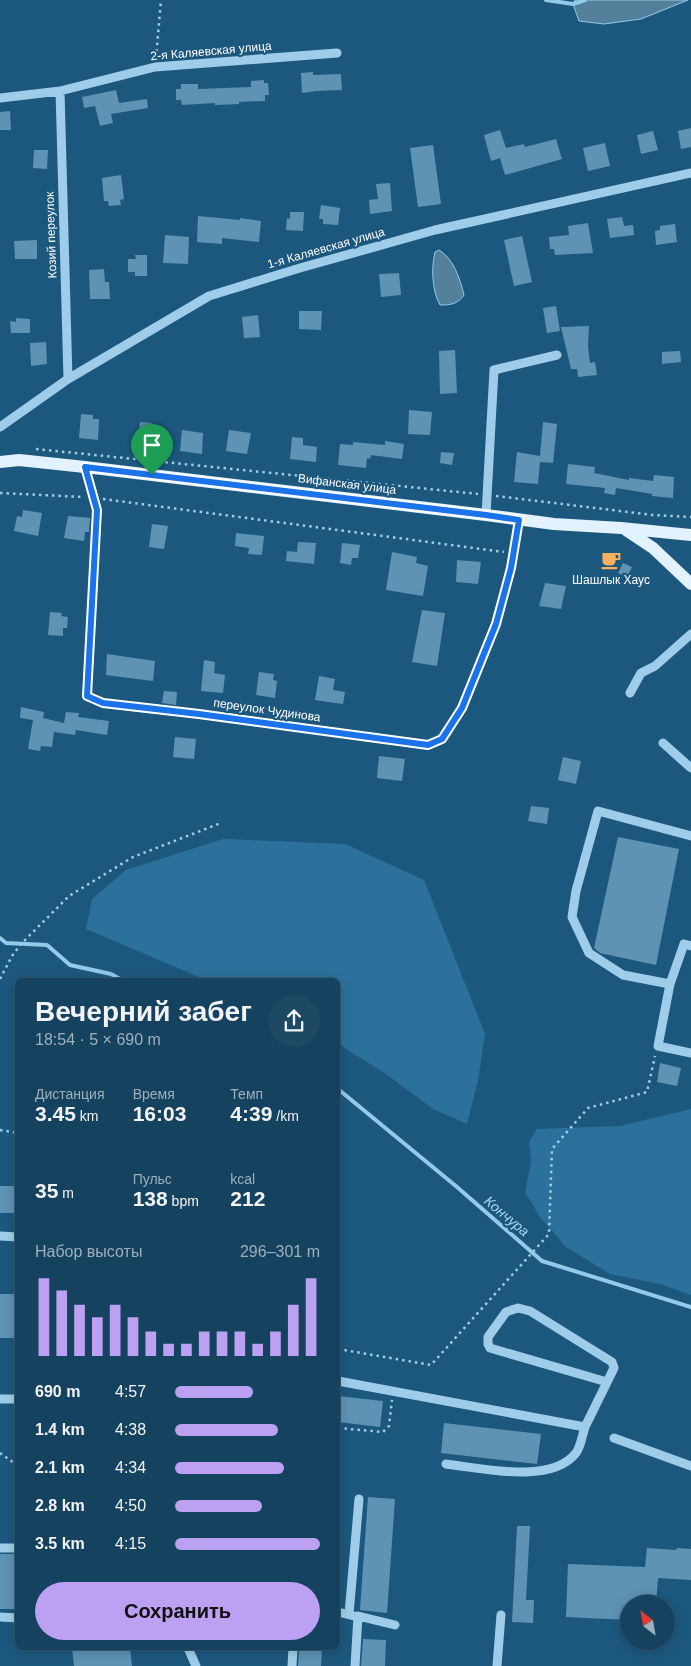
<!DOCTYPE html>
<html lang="ru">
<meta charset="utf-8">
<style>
:root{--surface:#15425e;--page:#1e4964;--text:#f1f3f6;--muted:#9db0bc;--line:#345b73;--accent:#bca0f2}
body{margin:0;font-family:Helvetica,sans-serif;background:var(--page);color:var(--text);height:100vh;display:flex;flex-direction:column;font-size:19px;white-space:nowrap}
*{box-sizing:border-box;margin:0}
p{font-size:16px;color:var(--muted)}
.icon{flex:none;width:28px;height:28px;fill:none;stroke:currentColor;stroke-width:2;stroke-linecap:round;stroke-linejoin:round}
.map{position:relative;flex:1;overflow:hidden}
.drawer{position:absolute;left:15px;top:978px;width:325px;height:672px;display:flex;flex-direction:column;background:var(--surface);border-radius:8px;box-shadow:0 2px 12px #0003,0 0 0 1px var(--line)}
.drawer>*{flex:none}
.needle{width:32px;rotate:329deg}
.fabs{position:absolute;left:620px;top:1595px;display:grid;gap:10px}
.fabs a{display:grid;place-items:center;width:55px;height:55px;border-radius:50%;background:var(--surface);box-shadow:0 2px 12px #0003,0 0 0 1px var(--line);font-size:25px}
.pin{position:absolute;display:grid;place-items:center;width:42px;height:42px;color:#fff;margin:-51px -21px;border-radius:50% 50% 50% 0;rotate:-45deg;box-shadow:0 0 5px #0007}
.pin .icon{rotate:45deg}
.round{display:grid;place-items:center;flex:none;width:52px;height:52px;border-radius:26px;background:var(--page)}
.summary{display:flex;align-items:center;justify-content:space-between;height:85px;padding:0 20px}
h1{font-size:28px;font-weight:700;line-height:38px}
.figures{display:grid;grid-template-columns:repeat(3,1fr);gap:8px;height:85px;padding:5px 20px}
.figures div{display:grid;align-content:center}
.figures b{font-size:21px;font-weight:700}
.figures small{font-size:14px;font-weight:400}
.figures p{font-size:14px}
.chart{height:140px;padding:10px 20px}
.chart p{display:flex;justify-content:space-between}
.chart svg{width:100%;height:90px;margin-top:5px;stroke:var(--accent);stroke-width:6}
.action{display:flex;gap:10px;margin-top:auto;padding:10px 20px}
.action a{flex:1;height:58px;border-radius:30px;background:var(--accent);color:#111;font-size:20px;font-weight:700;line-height:58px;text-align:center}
ul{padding:0 20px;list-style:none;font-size:16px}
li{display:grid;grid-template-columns:80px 60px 1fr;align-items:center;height:38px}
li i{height:12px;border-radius:6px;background:var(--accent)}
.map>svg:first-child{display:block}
.green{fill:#2c719b}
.water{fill:#54809c;stroke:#92caea}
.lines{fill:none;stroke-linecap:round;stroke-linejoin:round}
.stream{stroke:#92caea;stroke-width:4}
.building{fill:#5e93b4}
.path{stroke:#9fcde9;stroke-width:2.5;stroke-dasharray:2.5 4;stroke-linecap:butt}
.minor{stroke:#9fcde9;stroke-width:9}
.major{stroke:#e2f2fe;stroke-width:12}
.route-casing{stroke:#fff;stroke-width:10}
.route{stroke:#1a73e8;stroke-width:6}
.labels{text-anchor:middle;stroke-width:4.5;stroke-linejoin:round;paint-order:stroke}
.street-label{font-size:12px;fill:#fff;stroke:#1c587e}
.poi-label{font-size:12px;fill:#fff;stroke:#1c587e}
.water-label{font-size:14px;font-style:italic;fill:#aad6f0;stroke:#1c587e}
</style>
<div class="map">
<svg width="691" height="1666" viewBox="0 0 691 1666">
<rect width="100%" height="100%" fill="#1c587e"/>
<!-- green -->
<path class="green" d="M223,839L345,844L424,880L485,1034L478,1080L467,1124L433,1109L386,1074L338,1044V980H206L86,929L92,899L126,870Z
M691,1109V1295L660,1284L610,1274L566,1247L540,1217L525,1192L531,1162L529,1142L537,1129L620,1126Z"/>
<!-- water -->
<path class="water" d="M575,0H688L641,19L604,24L579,21L573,4Z
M439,250C454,259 460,279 464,295C458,304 451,305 440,305C432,291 431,268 435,252Z"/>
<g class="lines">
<!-- stream -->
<path class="stream" d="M546,0L573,4L585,0
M0,938L6,943L47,945L70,965L111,974L122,980
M338,1089L457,1187L542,1261L691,1307"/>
</g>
<!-- building -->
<path class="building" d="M313,72V75L341,74L342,90L317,91L302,93L301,73Z
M264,80V83H268L269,95H265V101L239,102V104L215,105V103L182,105L181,100H176V89H181V84H198V89L251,87V81Z
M116,90L119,103L147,99L148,108L111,114L113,123L100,126L95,106L84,108L82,97Z
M10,111L11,130H0V112Z
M691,128V147L681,149L678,131Z
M500,130L506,148L524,144L525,147L556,139L562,159L505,175L500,158L491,161L484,135Z
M653,131L658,150L641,154L637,135Z
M605,143L610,166L588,171L583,148Z
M433,145L441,204L418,207L410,148Z
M34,150H48L47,169L33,168Z
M121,175L124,199L120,200L121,205L109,206L108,201H104L102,178Z
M390,183L392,211L370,214L369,200L378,199L376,184Z
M321,205L340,208L338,225L323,224V219H319Z
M290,212H304L303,231L286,230L287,218L290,219Z
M198,216L240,220V218L261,221L259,242L222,238V244L197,242Z
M622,217L624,226L633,225L634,235L610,238L607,219Z
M588,223L593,253L555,255L554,249H550L549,237L569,235L568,226Z
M675,224L677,242L656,245L655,231L660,230V226Z
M165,235L189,237L188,264L163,263Z
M522,236L532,282L514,286L504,240Z
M37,240V259H15L14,241Z
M135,255H147V276H135V272H128V259H136Z
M104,269L105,282H109L110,299H90L89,270Z
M399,273L401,295L381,297L379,274Z
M556,306L560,331L547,333L543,308Z
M299,311H322L321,330L299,329Z
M258,315L260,337L244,338L242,317Z
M16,318L30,319V333H11L10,321L16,322Z
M589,326L588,346L590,363L595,362L597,375L578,377L577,369H571L561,327Z
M46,342L47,364L31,366L30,343Z
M455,350L457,393L440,394L439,351Z
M680,351L681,362L662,364V352Z
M409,410L432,412L430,435L408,434Z
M81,414L93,415V419H99L98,440L79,438Z
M140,422L152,423L149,446L137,445Z
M543,422L557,424L553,463L540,462L538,484L514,482L517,452L540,456Z
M182,430L203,433L202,454L180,451Z
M229,430L251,433L247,454L226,451Z
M292,437L303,438V445L317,447L316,462L290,459Z
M385,441L404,444L402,459L371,455L370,459L367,458L366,468L338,465L340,444L353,445V442L385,445Z
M441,452L454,453L452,465L440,463Z
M568,464L595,467L594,473L629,480V478L653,481L654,475L674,477L673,498L652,496V494L616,488L615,495L604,493L605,488L566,484Z
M23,510L42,513L38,536L14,531L17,516L22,517Z
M68,516L90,518L89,532H85L84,541L64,538Z
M152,524L168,526L164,549L149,547Z
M236,533L264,536L262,555L248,554L249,548L235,546Z
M298,542L316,543L314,564L286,561L287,551L297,552Z
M342,543L360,545L358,558H352L351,565L340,563Z
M392,552L417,557L416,563L428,566L423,596L386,590Z
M457,560L481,562L478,584L456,582Z
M623,563L632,567L627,577L618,573Z
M545,583L566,586L561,609L539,606Z
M422,610L445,613L437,666L412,662Z
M50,612L62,613L61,616L68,617L67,628H63V636L48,635Z
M107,654L155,661L153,681L106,675Z
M204,660L215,662L214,673L225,675L223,693L201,691Z
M259,672L274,674L273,680L277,681L275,698L256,695Z
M319,676L335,679L333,690L345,692L343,704L315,700Z
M164,691L177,692L176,705L162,703Z
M21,707L44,712L43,718L64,723L66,712L79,713L78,717L109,721L107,735L76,730L75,735L54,732L52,747L41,746L40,751L28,749L33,720L20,718Z
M175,737L196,739L194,759L173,757Z
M379,756L405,759L402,781L377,778Z
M563,757L581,761L576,784L558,780Z
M531,806L549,808L547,824L528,821Z
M618,837L679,849L656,965L600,953L594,948Z
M660,1063L681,1068L677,1086L657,1082Z
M0,1186H18V1213H0Z
M0,1294H18V1338H0Z
M338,1396L383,1401L380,1427L338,1422Z
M444,1423L541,1434L537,1464L441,1453Z
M368,1497L395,1499L387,1613L360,1610Z
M517,1526H530L526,1600H534L533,1623L512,1622Z
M647,1548L676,1550L677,1548L691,1549V1580L658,1578L656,1604H629V1620L566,1617L568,1564L645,1567Z
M0,1554H18V1609H0Z
M363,1639L386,1640L385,1666H361Z
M72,1648H130L132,1666H74Z
M299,1648H322L321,1666H298Z"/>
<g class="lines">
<!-- path -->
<path class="path" d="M156,58L161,0
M36,449L478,494
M0,493L83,497
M496,496L653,515L691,517
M103,499L504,552
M0,979L12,956L21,944L69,896L133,857L221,823
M0,1130L18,1133
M338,1349L431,1365L549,1234L552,1149L588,1108L647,1092L655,1056
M338,1428L383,1432L389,1426L392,1400
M0,1453L18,1466"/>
<!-- minor -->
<path class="minor" d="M60,91L68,379
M0,98L60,91L155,67L337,53
M0,427L68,379L209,296L300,268L435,230L691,173
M85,467L97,510L87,696L103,703L199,714L428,745L442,739L462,708L496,624L511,568L519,520
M486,515L494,370L557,355
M630,693L641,673L655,666L691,634
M663,743L691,768
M691,946L684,944L670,984L658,1046L691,1053
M670,984L623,975L589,953L572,917L576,891L598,811L691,836
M0,1236L18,1237
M338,1381L585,1427L614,1368L612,1362L530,1311L518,1308L506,1312L488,1337V1344L490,1348L607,1382
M0,1399H18
M614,1438L691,1466
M446,1464C481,1468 551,1485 576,1453C581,1446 582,1436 585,1427
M0,1548H18
M338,1612L354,1616
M349,1614L359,1499
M0,1617L18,1618
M188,1648L196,1666
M292,1666L293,1648
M355,1666L358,1616L395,1625
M497,1666L501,1615"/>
<!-- major -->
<path class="major" d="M0,462L19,460L85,467L486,515L554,524L621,528L691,535
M626,530L653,548L691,584"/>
</g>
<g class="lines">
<defs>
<path id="route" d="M85,467L486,515L519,520L511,568L496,624L462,708L442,739L428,745L199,714L103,703L87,696L97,510Z"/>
</defs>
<!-- route casing -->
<use href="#route" class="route-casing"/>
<!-- route -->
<use href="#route" class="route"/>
</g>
<!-- icons -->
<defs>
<symbol id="cafe-bare" viewBox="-9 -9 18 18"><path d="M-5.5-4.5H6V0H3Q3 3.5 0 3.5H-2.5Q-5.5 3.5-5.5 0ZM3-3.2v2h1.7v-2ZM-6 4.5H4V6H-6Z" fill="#f9b15d" stroke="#1c587e" stroke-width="2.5" paint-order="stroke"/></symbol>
</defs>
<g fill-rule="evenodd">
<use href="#cafe-bare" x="597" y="546" width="28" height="28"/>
</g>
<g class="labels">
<!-- street labels -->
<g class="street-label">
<text transform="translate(211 51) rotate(-5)" y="4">2-я Каляевская улица</text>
<text transform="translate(51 235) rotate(-92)" y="4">Козий переулок</text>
<text transform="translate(326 248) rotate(-16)" y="4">1-я Каляевская улица</text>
<text transform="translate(347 484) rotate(7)" y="4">Вифанская улица</text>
<text transform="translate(267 710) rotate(8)" y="4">переулок Чудинова</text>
</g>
<!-- poi labels -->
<g class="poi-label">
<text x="611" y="584">Шашлык Хаус</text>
</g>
<!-- water labels -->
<g class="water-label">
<text transform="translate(507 1216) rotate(40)" y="5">Кончура</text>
</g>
</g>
</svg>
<div class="fabs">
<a><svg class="needle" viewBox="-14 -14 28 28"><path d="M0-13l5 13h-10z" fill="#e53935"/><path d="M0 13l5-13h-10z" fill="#9db0bc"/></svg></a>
</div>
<div class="pin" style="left:152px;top:475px;background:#1e9e55"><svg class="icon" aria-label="arrive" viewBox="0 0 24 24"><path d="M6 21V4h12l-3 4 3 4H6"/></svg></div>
<section class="drawer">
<div class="summary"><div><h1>Вечерний забег</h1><p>18:54 · 5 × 690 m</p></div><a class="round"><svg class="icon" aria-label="share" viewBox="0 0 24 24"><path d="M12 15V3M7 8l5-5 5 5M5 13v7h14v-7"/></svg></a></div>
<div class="figures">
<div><p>Дистанция</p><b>3.45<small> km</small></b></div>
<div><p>Время</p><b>16:03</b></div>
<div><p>Темп</p><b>4:39<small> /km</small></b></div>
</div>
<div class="figures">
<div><b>35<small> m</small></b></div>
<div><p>Пульс</p><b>138<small> bpm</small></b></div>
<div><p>kcal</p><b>212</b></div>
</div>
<div class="chart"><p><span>Набор высоты</span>296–301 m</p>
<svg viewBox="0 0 160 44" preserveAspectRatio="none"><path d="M5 44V6M15 44V12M25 44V19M35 44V25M45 44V19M55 44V25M65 44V32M75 44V38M85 44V38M95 44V32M105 44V32M115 44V32M125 44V38M135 44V32M145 44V19M155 44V6"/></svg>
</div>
<ul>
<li><b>690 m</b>4:57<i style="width:54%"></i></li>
<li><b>1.4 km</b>4:38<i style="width:71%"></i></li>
<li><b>2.1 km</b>4:34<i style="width:75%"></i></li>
<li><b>2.8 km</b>4:50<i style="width:60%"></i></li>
<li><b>3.5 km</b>4:15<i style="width:100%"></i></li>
</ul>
<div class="action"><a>Сохранить</a></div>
</section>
</div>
